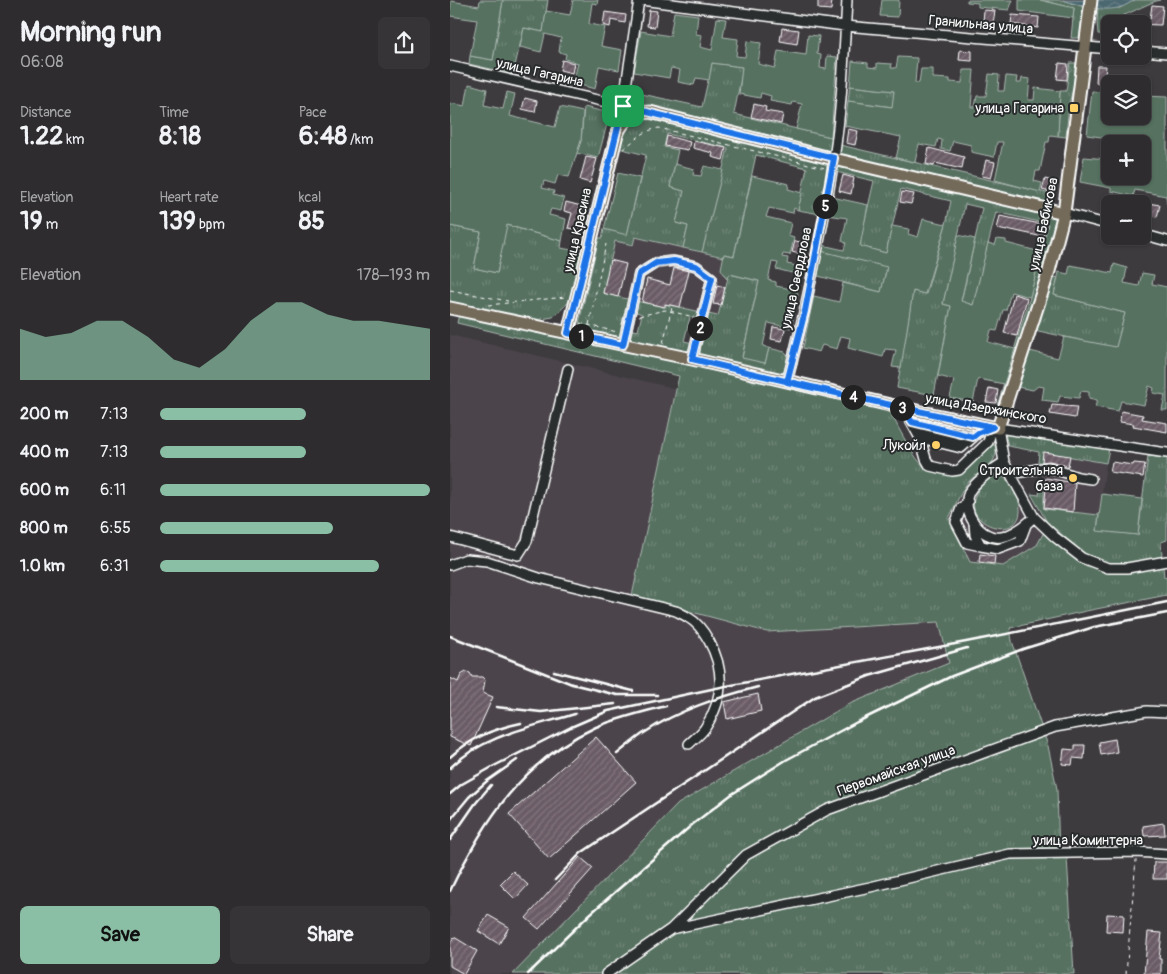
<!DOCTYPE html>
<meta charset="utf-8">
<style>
:root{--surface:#2e2c2f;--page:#363437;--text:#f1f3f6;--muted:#a7a7aa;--line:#49484b;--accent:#8abfa5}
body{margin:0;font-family:Pangolin,sans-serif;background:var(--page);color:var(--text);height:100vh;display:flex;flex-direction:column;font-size:19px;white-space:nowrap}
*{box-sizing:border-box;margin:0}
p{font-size:16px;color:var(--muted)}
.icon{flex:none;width:28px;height:28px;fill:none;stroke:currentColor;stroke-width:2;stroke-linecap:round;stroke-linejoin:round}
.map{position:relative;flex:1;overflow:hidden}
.panel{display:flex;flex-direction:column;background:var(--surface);width:450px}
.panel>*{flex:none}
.fabs{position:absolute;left:651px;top:15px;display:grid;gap:10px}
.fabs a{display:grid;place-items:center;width:50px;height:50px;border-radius:8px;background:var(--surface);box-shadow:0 1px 4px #0004,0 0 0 1px var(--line);font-size:25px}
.pin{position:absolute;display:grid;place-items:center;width:42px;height:42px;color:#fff;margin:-21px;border-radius:10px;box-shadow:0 2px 8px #0006}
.km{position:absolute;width:25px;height:25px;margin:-12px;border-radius:50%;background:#222;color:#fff;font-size:14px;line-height:25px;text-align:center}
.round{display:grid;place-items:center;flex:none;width:52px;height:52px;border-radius:8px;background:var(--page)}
.headline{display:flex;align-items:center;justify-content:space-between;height:85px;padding:0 20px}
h1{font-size:28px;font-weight:700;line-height:38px}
.stats{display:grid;grid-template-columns:repeat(3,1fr);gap:8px;height:85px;padding:5px 20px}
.stats div{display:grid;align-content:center}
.stats b{font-size:25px;font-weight:700}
.stats small{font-size:14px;font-weight:400}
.stats p{font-size:14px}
.chart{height:140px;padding:10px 20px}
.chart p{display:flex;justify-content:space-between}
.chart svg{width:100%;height:90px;margin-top:5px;fill:var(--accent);opacity:.7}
.primary-button{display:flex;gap:10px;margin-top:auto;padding:10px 20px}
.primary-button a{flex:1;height:58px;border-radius:8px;background:var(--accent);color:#111;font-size:20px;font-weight:700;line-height:58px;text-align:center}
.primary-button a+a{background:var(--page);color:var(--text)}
ul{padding:0 20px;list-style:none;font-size:16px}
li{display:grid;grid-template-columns:80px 60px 1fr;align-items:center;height:38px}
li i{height:12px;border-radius:6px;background:var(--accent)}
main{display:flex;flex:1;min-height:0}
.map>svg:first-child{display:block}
.built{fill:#4c454b}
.grass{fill:url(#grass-tufts);stroke:#aab8b0}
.garden{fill:#567160;stroke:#aab8b0;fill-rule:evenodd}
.water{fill:url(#water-waves);stroke:#94a4a9}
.building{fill:url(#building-hatch);stroke:#fff}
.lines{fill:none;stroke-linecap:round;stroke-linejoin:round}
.minor-casing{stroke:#fff;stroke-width:12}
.major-casing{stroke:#fff;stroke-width:15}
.path{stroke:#fff;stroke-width:1;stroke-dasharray:4 4;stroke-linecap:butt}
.minor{stroke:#2a2d2e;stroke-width:9}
.major{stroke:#736b5a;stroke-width:11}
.rail{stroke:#fff;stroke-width:2.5}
.route-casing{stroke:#fff;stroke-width:10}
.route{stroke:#1a73e8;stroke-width:6}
.poi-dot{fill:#ffd166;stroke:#2a2d2e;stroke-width:2}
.labels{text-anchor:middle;stroke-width:4;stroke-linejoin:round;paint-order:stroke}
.street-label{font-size:14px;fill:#fff;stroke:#2a2d2e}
.poi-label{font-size:14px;fill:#fff;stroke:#2a2d2e;text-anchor:end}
</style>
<main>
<section class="panel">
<div class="headline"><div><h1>Morning run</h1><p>06:08</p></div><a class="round"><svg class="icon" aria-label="share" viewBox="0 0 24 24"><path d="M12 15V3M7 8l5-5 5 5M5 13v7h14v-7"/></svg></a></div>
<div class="stats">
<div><p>Distance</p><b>1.22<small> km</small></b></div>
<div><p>Time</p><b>8:18</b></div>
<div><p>Pace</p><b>6:48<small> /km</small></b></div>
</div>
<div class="stats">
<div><p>Elevation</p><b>19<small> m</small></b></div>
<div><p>Heart rate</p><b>139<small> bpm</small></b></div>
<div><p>kcal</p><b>85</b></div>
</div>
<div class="chart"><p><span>Elevation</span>178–193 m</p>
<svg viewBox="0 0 160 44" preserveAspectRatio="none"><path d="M0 44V19L10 23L20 21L30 15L40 15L50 23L60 34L70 38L80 29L90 15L100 6L110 6L120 12L130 15L140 15L150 17L160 19V44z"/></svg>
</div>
<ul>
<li><b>200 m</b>7:13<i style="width:54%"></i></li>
<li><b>400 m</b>7:13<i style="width:54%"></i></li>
<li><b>600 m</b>6:11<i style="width:100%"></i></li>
<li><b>800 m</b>6:55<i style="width:64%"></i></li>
<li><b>1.0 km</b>6:31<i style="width:81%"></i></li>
</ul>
<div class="primary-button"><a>Save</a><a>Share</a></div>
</section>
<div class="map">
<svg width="717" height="974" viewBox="0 0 717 974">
<defs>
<pattern id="grass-tufts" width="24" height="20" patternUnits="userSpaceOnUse" patternTransform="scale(1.25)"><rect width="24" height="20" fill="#567160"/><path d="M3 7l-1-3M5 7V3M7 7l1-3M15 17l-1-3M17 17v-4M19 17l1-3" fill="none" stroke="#6f8678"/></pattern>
<pattern id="water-waves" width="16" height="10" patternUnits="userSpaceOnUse" patternTransform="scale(1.25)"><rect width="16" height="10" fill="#4c6770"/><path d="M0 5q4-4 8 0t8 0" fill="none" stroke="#677e85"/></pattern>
<pattern id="building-hatch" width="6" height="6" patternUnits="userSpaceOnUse" patternTransform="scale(1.25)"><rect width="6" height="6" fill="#6b5c66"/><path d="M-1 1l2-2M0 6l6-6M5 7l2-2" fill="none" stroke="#81747d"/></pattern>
</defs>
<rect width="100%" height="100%" fill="#3e3b3f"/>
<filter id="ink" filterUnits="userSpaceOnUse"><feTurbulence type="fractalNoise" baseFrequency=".02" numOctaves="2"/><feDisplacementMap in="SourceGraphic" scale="10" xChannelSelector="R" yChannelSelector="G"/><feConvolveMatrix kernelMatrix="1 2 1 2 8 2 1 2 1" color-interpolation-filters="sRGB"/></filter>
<g filter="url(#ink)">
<!-- built -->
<path class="built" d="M185,237L273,257L271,269L277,279L268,316L216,304L215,307L153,293L165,241Z
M0,335L227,389L182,596L317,632L489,622L499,663L397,705L228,804L63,974H0Z
M593,452L656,463L649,515L594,508V489H592V462Z
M546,457L582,518L594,532L587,545L553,566L519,562L499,519L516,485L541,464Z"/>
<!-- grass -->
<path class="grass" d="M53,0H98L93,32L74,28L63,74L19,64L20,56L43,60Z
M590,0H613L634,7L631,38H621L624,8Z
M685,0H710C700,2 683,12 672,16L671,21H664L663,24H660V35L648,34L647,21L648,8H670Z
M262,63L293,67L284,114L381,137L382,138L380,153L180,104L176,98L178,91L252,107Z
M620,63H626L623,90L619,103L616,137L608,136L610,91H616Z
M400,86L444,91L443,107L398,101Z
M134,107L160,113L148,158L126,153L131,141Z
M194,119H204L379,162L370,214L348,210L357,168L306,155L284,256L275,254L273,257L252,252L278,148L217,134L214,147L228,150L220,187L234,191L226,223L238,226L233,248L185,237L183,245L165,241L153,293L181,300L173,333L167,339L134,332L129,323L149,238H152L154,229L177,234L196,155L168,148C172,132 177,123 194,119Z
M390,145L605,195L601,202H591L388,155Z
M387,164L606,216L589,290L547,406L580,297L598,224L546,212L523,305L511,302L532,208L515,204L493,304L501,306L484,395L447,388L463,291L476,294L496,224L501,201L451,189L436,253L409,246L424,181L386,172Z
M56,225L112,241L111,248L132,252L121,300L103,317L86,320L0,302V226L31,232L24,268L47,273Z
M371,251L437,266L431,292L368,276Z
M279,274L309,281L292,357L315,363L319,348L335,352L339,356L334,372L328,375L251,357L250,348L258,314L268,316Z
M605,277L608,278L604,295L675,313L666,348L584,330Z
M186,301L214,307L215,304L251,312L249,319L240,317L234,341L243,343L241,349L231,353L183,343L178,334L179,329L188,331L192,314L184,311Z
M9,314L241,363L439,410C447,424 464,461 477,469C484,473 494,474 503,475L540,444L545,445C552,466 524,472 515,486C509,496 504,508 499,518L520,562L553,566L587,545L594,532L660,572L713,566L714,577L717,578V595L636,611L560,628L562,641L598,746L607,789L609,857H617L624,974H63L228,804L397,705L499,663L489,622L317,632L182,596L229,376L7,323Z
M555,433L659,449L656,463L594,452L592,462H588L589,452L558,446Z
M698,456L717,458V540L711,542L712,557L684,564H661L635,554L597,522L581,494L589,495L590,489H594V509L649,515L647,530L688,535Z
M546,473C558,479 566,487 569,502C580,548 499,526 531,486C535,481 541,477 546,473Z"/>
<!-- garden -->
<path class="garden" d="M30,0H53L43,60L20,56L27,20L0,16L1,1L29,6Z
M123,0H148L147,4L142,3L139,24L155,27L151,46L172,50L169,70L149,66L145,89L123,83L128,63L115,59L116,54L109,52L111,38L95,34L91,52L70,47L74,28L93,32L96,11L120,15Z
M432,0H449L448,17L430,16Z
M517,0H563L559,10L528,7V3L517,2Z
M569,0H590L624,8L623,18L569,11Z
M224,12L248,15L246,34L252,35L250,47L262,50L267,18L276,19L273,37L288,39L286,56L295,57L297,41L311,43L308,64L325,68L328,51L356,55L358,35L369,36L367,54L371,55L370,68L376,69L377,56L387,57L381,137L346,129L352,104L343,102L342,105L320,101L321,96L311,93L310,98L289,94L292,67L262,63L259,80L246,78L244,85L228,82L230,70L221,68L219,78L184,72L191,31L220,36Z
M448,57L467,58L465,83H469L471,69H483V78L500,79V82L512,83L513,70H524L521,107H525L527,96H536L539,74L549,75L548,91H554L556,76L567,77L566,83H571L572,78L580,79L578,100H584L585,88L610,91L608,136L600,135L599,142H596L590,171H586L584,181L592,183L590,192L545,180L553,142H547L544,157L521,152V145L503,141L500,151L491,149L492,140L488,139L486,147L469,144L465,162L446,158L451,137L395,126L398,101L442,107L444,91L400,86L402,61L418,63V67L427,68V63L442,64L441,68H446Z
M672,82L694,84V96L717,97V204L716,196L685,190L683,196L661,191V188L630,182L634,157L657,159L658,138L637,135L642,91L659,93L660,89V116H692V84H672ZM660,144H692V176H660Z
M19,84L37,89L34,105L53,109L57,92L65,94L60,116L105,127L110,107L133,112L131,141L119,177L108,175L105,184L94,181L92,188L104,191L103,195L114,198L111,211L101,209L99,215L116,219L112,241L57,225L47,273L24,268L31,232L0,226V103L15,106Z
M225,164L244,169L243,175L251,176L254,166L273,170L252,252L233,248L238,226L226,223L234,191L220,187Z
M168,173L190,178L177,235L154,229Z
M302,176L339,184L338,189L352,193L348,210L344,208L343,213L319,208L316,217L341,223L338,236L344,238L340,255L333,254L332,257L338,258L337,264L352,267L350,275L326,269L328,263L322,262L318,280L326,282V286L346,290L348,294L341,328L318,323L313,346L319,348L315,363L292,358L309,281L280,274L277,279L271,269L274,254L284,256Z
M382,197L418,205L410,246L436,253L442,226L459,229L458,234L468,237L473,219L496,224L475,294L463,291L451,368L442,367L446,350L435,349L433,357L398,348L400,338L391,336L387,349L372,345L369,352L353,348L364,296L389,302L393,283L431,292L437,267L371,251L372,245L394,250L396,243L392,241L397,218L378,215Z
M508,235L525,239L511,301L523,305L538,243L545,245L547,239L556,240V243L591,252L580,297L561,292L556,310H553L547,331L541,330L538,342L565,349L554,384L528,379L523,402L500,398L504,380L488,376L501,306L493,304Z
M664,264L677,268L674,283L689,286L692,273L704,275L702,284L717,287V410H712L715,395L703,393L704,388L699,386L694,405L671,401L668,411L645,407L647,400L639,398V392L631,391L629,398L610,396L608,402L592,400L594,387L588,386L583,390L567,387L580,351L608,358L614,337L666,347L675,313L604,295L609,272L618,274L620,265L662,273Z
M652,494L692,499L688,535L647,531Z"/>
<!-- water -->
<path class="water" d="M613,0H685C680,2 676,6 671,7C654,13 629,5 613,0Z"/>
<!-- building -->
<path class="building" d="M368,0H382L381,10L368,9Z
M702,5L713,6L711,25L681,24L682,17L700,19Z
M199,10L207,11L205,27L197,26Z
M534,10L545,11L543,24L533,22Z
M155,12L176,15L175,23L161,20L160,27L153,25Z
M562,15L589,17L588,28L561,24Z
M332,28L349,30L347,44L330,41Z
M510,50L522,51V61L509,60Z
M112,60L124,63L122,73L110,70Z
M609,63L618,64L617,80L607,79Z
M647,66H656L654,84L646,83Z
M75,98L87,101L85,112L72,109Z
M304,104L316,107L315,111L333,114L331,124L301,117Z
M398,129L408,131L405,145L396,143Z
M217,136L240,142L238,150L215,146Z
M244,141L276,148L273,160L262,157L263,153L243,148Z
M479,148L514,157L512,169L485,163L484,166L476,164Z
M136,157L147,159L140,183L130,180Z
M536,160L545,162L541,178L532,176Z
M393,175L404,178L401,194L389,191Z
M595,179L607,182L604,193L592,190Z
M452,192L464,194L461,204L450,202Z
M116,202L135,207L130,230L118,228L122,213L114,211Z
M698,203L710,205L707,217L695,215Z
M550,216L596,225L593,237L557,229V231L547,229Z
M345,241L356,243L353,255L342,252Z
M160,260L176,264L168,297L153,293Z
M224,268L239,271L230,307L215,304V307L192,302L197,279L220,285Z
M267,285L275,287L271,305L263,304Z
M564,294L577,298L567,336L554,333Z
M323,327L335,329L332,341L321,339Z
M539,388L548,390L546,403L536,402Z
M602,405L627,407L625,418L600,414Z
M671,411L693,415L692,419L717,423V432L683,426L684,424L670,422Z
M593,452L620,456L618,466L600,461L592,462Z
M662,462L683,465L684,463L695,464L693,477L660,472Z
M596,478L625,483L623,512L594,508L596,489H594Z
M530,554L545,556L544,564L529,562Z
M16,672L20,673L22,677H32L35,680L33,693L43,697L21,746L0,737V678L8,682L11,675Z
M308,694L311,711L277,719L274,702Z
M146,737L186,782L99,859L59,814Z
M665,739L667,752L651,755L649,742Z
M625,745H635L634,759L623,758L622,765L612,764L614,749L625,750Z
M714,823L715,835L694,836L693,826Z
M130,857L143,868L89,929L76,918Z
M704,862H717V879H703Z
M63,871L78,885L65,899L50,884Z
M657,914L674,915L673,932L656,931Z
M38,915L59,927L49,944L28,931Z
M698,932L712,933L709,959H711V974H694Z
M4,937L27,951L14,974L0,966V943Z"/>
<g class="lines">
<defs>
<path id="minor" d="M191,0L395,26L660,49
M692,51L717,53
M0,66L195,111
M168,128L173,106L189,0
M614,213L660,225
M692,234L717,241
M173,345L189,274L206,263L223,261L246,266L262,278L242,359
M337,382C356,308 372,234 384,159C392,106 394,53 397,0
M453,408L470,438L476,459L480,466L493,469L502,471L509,470L538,442L543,427
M462,423L523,437
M466,430L517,442
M470,438L511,448L528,433L543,427
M717,453L548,428L554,462L584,517L605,537L632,558L658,568H677L717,561
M554,462C544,468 524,483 519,492C510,511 531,541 552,537C564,534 576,525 584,517
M561,474L598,467L628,477L641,479
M518,502L511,508L506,522L517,543L531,546
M524,523L525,535L531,546L548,549L570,541L576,525
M0,537L68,555L77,541L118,369
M0,565L16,559L37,561L89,578L226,611C230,613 235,615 239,618C248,623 254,632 259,641C275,670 274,699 255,728C251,734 244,739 239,744
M221,929L296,855L377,810L605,727L697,711L717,712
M156,974L221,929L420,887L560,854L686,852L717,854"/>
<path id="major" d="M0,308L242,359L453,408L548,428L599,271L614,213L641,0
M118,333L167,134C174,119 183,112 200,112L384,159L614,213"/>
</defs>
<!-- minor casing -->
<use href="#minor" class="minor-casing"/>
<!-- major casing -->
<use href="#major" class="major-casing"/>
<!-- path -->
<path class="path" d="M173,149C187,139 192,131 209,128L375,168
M0,290L58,301
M38,305L116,297
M189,316L215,310L244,317
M130,323L167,332
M139,325L156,244
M213,343L222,307
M676,974L686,860"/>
<!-- minor -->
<use href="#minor" class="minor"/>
<!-- major -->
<use href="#major" class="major"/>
<!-- rail -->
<path class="rail" d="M0,636L122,684L167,695H207
M104,671L183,691
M46,707L91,712L165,704
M167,754C176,747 185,739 194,733C228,710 269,697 308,687
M0,757C21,738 43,729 71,723
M0,768C33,735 82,727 125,714
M0,794L12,784L44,766L121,727L158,711L271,687L516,642L717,602
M0,820L19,797L37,781L67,760
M0,840L25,804L41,785
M105,880L131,853L365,697L419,676L517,648
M0,891C33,822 73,760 146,727C168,718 192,712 216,706
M78,974L140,914L243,824L282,794L336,760L407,722L502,676L573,649L644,627L717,613"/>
</g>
</g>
<g class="lines" filter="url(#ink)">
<defs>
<path id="route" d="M173,106L118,333L173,345L189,274L206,263L224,261L246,266L262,278L242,359C342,383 442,406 543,427L528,433L523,437L462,422L453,408L337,382L355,311L384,158L173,106"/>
</defs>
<!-- route casing -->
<use href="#route" class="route-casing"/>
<!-- route -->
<use href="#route" class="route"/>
</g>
<!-- markers -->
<g class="poi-dot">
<rect x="619" y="103" width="10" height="10" rx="2.5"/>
<circle cx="486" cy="445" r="5"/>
<circle cx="623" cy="478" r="5"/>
</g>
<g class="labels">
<!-- street labels -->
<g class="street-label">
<text transform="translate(531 24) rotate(5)" y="5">Гранильная улица</text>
<text transform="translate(90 72) rotate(13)" y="5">улица Гагарина</text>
<text transform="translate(593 224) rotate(-78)" y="5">улица Бабикова</text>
<text transform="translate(127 230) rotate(-77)" y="5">улица Красина</text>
<text transform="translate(346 278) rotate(-78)" y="5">улица Свердлова</text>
<text transform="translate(536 408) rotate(10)" y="5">улица Дзержинского</text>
<text transform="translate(446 770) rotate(-20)" y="5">Первомайская улица</text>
<text x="638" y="845">улица Коминтерна</text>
</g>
<!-- poi labels -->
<g class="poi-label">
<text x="614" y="113">улица Гагарина</text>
<text x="476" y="450">Лукойл</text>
<text x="613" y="475">Строительная<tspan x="613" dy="16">база</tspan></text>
</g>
</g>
</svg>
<div class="fabs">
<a><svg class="icon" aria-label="locate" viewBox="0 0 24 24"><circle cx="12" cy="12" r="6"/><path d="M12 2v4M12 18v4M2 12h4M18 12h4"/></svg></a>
<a><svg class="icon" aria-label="layers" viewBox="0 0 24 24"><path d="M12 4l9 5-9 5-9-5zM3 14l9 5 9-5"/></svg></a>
<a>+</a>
<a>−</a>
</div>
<div class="pin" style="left:173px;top:106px;background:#1e9e55"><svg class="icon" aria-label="arrive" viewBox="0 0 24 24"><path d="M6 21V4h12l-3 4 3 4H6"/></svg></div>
<b class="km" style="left:131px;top:336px">1</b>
<b class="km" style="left:250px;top:328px">2</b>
<b class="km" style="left:452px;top:408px">3</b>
<b class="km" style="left:403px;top:397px">4</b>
<b class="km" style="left:375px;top:206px">5</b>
</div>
</main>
